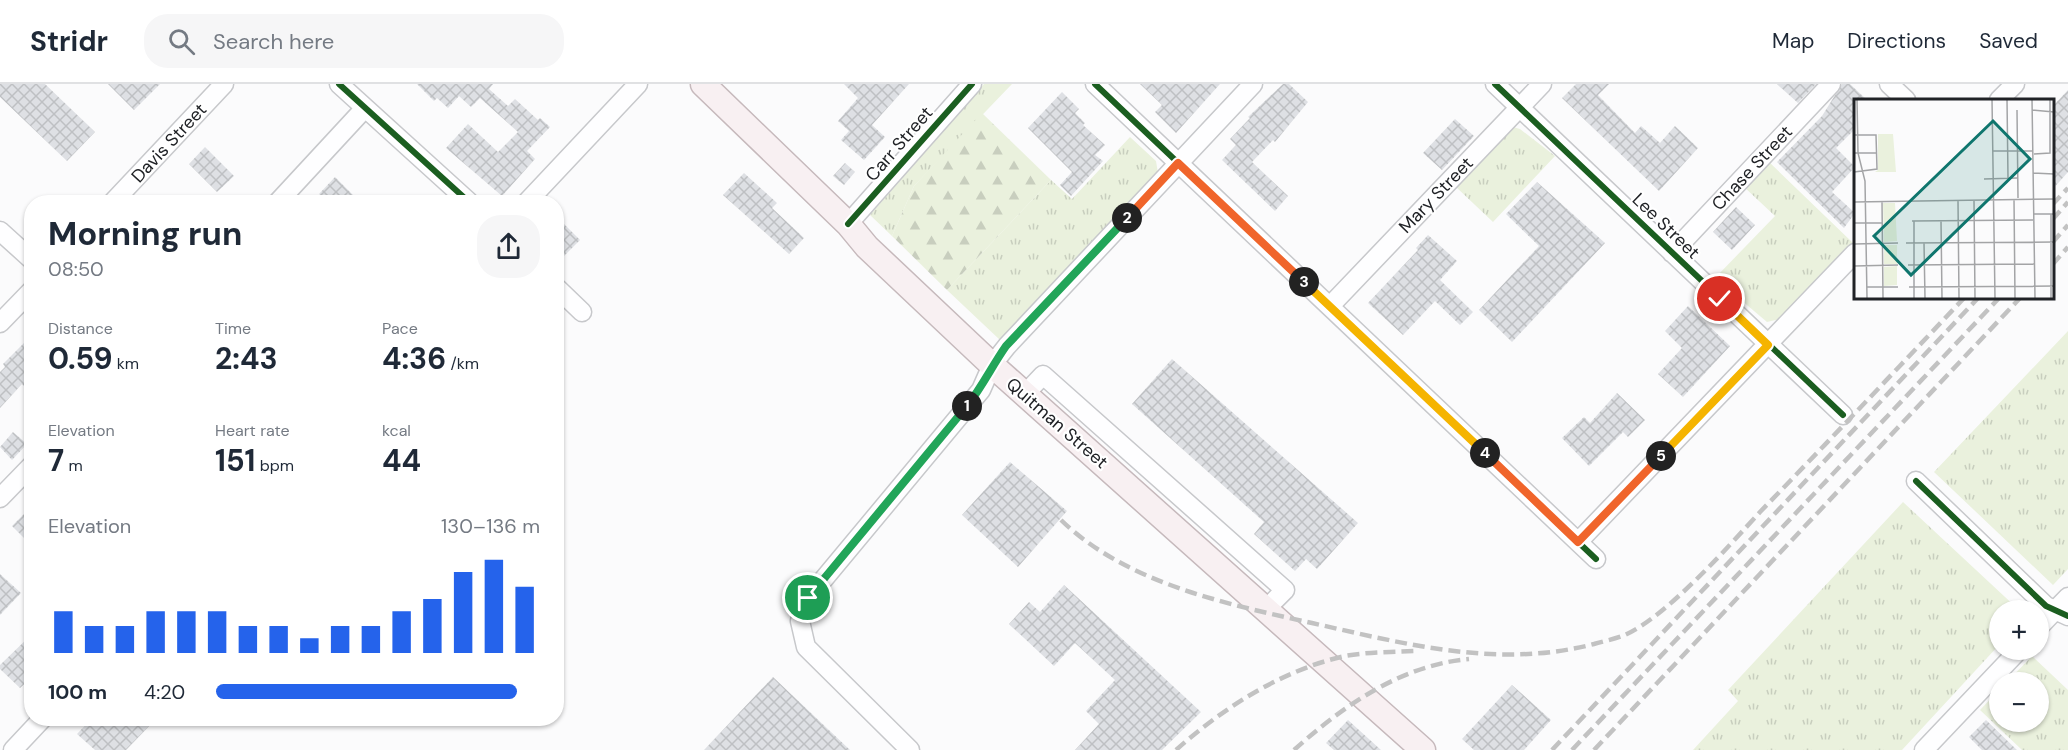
<!DOCTYPE html>
<meta charset="utf-8">
<style>
:root{--surface:#fff;--page:#f6f6f7;--text:#1f2937;--muted:#747a83;--line:#e0e1e3;--accent:#2563eb}
body{margin:0;font-family:"DM Sans",sans-serif;background:var(--page);color:var(--text);height:100vh;display:flex;flex-direction:column;font-size:22px;white-space:nowrap}
*{box-sizing:border-box;margin:0}
p{font-size:20px;color:var(--muted)}
.icon{flex:none;width:33px;height:33px;fill:none;stroke:currentColor;stroke-width:2;stroke-linecap:round;stroke-linejoin:round}
.map{position:relative;flex:1;overflow:hidden}
.side{position:absolute;left:24px;top:111px;width:540px;height:531px;display:flex;flex-direction:column;background:var(--surface);border-radius:24px;box-shadow:0 2px 4px #0004}
.side>*{flex:none}
.fabs{position:absolute;left:1989px;top:516px;display:grid;gap:12px}
.fabs a{display:grid;place-items:center;width:60px;height:60px;border-radius:50%;background:var(--surface);box-shadow:0 2px 4px #0004;font-size:30px}
.pin{position:absolute;display:grid;place-items:center;width:51px;height:51px;color:#fff;margin:-26px;border:3px solid #fff;border-radius:50%;box-shadow:0 2px 6px #0007}
.km{position:absolute;width:30px;height:30px;margin:-15px;border-radius:50%;background:#222;color:#fff;font-size:16px;line-height:30px;text-align:center}
.round{display:grid;place-items:center;flex:none;width:63px;height:63px;border-radius:24px;background:var(--page)}
.summary{display:flex;align-items:center;justify-content:space-between;height:102px;padding:0 24px}
h1{font-size:33px;font-weight:700;line-height:45px}
.figures{display:grid;grid-template-columns:repeat(3,1fr);gap:9px;height:102px;padding:6px 24px}
.figures div{display:grid;align-content:center}
.figures b{font-size:30px;font-weight:700}
.figures small{font-size:16px;font-weight:400}
.figures p{font-size:16px}
.chart{height:168px;padding:12px 24px}
.chart p{display:flex;justify-content:space-between}
.chart svg{width:100%;height:108px;margin-top:6px;stroke:var(--accent);stroke-width:6}
ul{padding:0 24px;list-style:none;font-size:20px}
li{display:grid;grid-template-columns:96px 72px 1fr;align-items:center;height:45px}
li i{height:15px;border-radius:8px;background:var(--accent)}
header{display:flex;align-items:center;gap:36px;box-sizing:border-box;height:84px;padding:0 30px;background:var(--surface);border-bottom:2px solid var(--line)}
header strong{font-size:28px}
nav{display:flex;gap:33px;margin-inline-start:auto;font-size:21px}
.search{width:420px;height:54px;background:var(--page);display:flex;align-items:center;gap:15px;box-sizing:border-box;padding:0 21px;border-radius:24px;color:var(--muted);font-size:22px}
.map>svg:first-child{display:block}
.grass{fill:url(#grass-tufts)}
.forest{fill:url(#forest-firs)}
.building{fill:url(#building-cross-hatch)}
.lines{fill:none;stroke-linecap:round;stroke-linejoin:round}
.minor-casing{stroke:#c7c8cb;stroke-width:21}
.major-casing{stroke:#c6b9bc;stroke-width:27}
.minor{stroke:#fefeff;stroke-width:18}
.major{stroke:#f8f0f2;stroke-width:24}
.rail{stroke:#c2c2c2;stroke-width:4.5;stroke-dasharray:12 6;stroke-linecap:butt}
.cycleway-casing{stroke:#fff;stroke-width:10}
.cycleway{stroke:#1b5e20;stroke-width:6}
.split-1-casing{stroke:#fff;stroke-width:12}
.split-2-casing{stroke:#fff;stroke-width:12}
.split-3-casing{stroke:#fff;stroke-width:12}
.split-4-casing{stroke:#fff;stroke-width:12}
.split-5-casing{stroke:#fff;stroke-width:12}
.split-6-casing{stroke:#fff;stroke-width:12}
.split-1{stroke:#22a559;stroke-width:8}
.split-2{stroke:#22a559;stroke-width:8}
.split-3{stroke:#f0652b;stroke-width:8}
.split-4{stroke:#f5b400;stroke-width:8}
.split-5{stroke:#f0652b;stroke-width:8}
.split-6{stroke:#f5b400;stroke-width:8}
.labels{text-anchor:middle;stroke-width:4.5;stroke-linejoin:round;paint-order:stroke}
.street-label{font-size:18px;fill:#202226;stroke:#fff}
.inset-road{fill:none;stroke:#a3a4a6;stroke-width:1.5}
.view{fill:#0f766e;fill-opacity:0.15;stroke:#0f766e;stroke-width:3}
.inset-edge{fill:none;stroke:#202226;stroke-width:3}
</style>
<header>
<strong>Stridr</strong>
<div class="search"><svg class="icon" aria-label="search" viewBox="0 0 24 24"><circle cx="10" cy="10" r="6"/><path d="M15 15l6 6"/></svg>Search here</div>
<nav><a>Map</a><a>Directions</a><a>Saved</a></nav>
</header>
<div class="map">
<svg width="2068" height="666" viewBox="0 0 2068 666">
<defs>
<pattern id="grass-tufts" width="24" height="20" patternUnits="userSpaceOnUse" patternTransform="scale(1.5)"><rect width="24" height="20" fill="#eaf1dd"/><path d="M3 7l-1-3M5 7V3M7 7l1-3M15 17l-1-3M17 17v-4M19 17l1-3" fill="none" stroke="#c8cebe"/></pattern>
<pattern id="forest-firs" width="22" height="20" patternUnits="userSpaceOnUse" patternTransform="scale(1.5)"><rect width="22" height="20" fill="#eaf1dd"/><path d="M5 1l3.5 6h-7zM16 11l3.5 6h-7z" fill="#c8cebe"/></pattern>
<pattern id="building-cross-hatch" width="8" height="8" patternUnits="userSpaceOnUse" patternTransform="scale(1.5)"><rect width="8" height="8" fill="#dee0e4"/><path d="M0 0l8 8M0 8l8-8" fill="none" stroke="#bec0c3"/></pattern>
</defs>
<rect width="100%" height="100%" fill="#fbfbfc"/>
<!-- grass -->
<path class="grass" d="M984,0H1012L914,102L892,152L870,131Z
M1513,43L1520,45L1555,72L1493,138L1456,103Z
M1130,53L1156,77L1158,89L1000,256L947,206L1051,96L1072,115Z
M1768,77L1853,159L1780,235L1767,238L1715,194L1775,132L1743,102Z
M2068,247V485L2053,501L1934,388Z
M1903,418L2019,526H2000L1999,561L1902,666H1693L1738,617L1728,606Z
M2032,572L2068,606V666H2022L1980,626L1999,606L2000,638H2038V598H2007Z"/>
<!-- forest -->
<path class="forest" d="M982,29L1051,96L947,206L892,152L914,102Z"/>
<!-- building -->
<path class="building" d="M0,0H45L95,48L67,77L0,13Z
M108,0H160L134,26Z
M417,0H493L489,5L508,22L515,15L538,36L540,34L550,43L527,67L535,75L502,112L446,64L468,40L498,68L518,48L480,14L471,23L459,12L448,24L437,14L434,17Z
M844,0H909L872,41L885,53L864,76L841,56L849,47L838,37L858,14Z
M1140,0H1220L1176,49L1155,28L1162,21Z
M1283,0H1289L1308,18L1275,58L1273,56L1252,78L1288,112L1275,127L1222,76L1236,61L1230,55L1250,34L1248,33Z
M1576,0H1609L1598,11L1635,49L1641,42L1660,59L1675,42L1698,64L1659,107L1562,14Z
M1777,0H1816L1798,19Z
M1842,0H1850L1867,16H1855V45L1836,64L1855,83L1832,108L1855,129L1844,144L1777,78L1822,32Z
M2068,6V88L2052,106V23Z
M1062,8L1079,25L1075,29L1085,39L1083,41L1105,61L1095,71L1103,77L1071,112L1060,101L1072,88L1028,44Z
M1455,35L1474,52L1442,86L1423,69Z
M205,63L234,92L217,108L189,80Z
M845,79L855,88L844,101L833,92Z
M744,89L777,119L772,124L804,154L789,170L723,111Z
M335,93L360,118H328L319,110Z
M1537,98L1605,159L1512,258L1479,226L1539,162L1506,130Z
M1736,123L1755,141L1732,166L1713,148Z
M556,132L580,156L564,172L556,164Z
M1428,151L1457,177L1440,196L1473,228L1460,241L1435,217L1403,251L1368,219L1418,166L1416,164Z
M1688,222L1730,262L1683,313L1658,290L1682,264L1665,247Z
M32,251V295L24,302L22,300L0,324V288L5,283L3,280Z
M1172,275L1358,439L1317,485L1306,475L1295,487L1254,450L1264,438L1132,320Z
M1617,309L1645,336L1628,353L1623,348L1589,382L1562,354L1584,333L1590,339Z
M13,348L27,360L12,376L0,363Z
M1010,378L1067,427L1018,483L962,431Z
M32,422V462L12,442Z
M0,490L21,509L0,531Z
M1064,501L1201,628L1162,666H1075L1099,640L1086,627L1115,596L1075,559L1054,582L1009,540L1029,518L1040,528Z
M32,550V593L20,604L0,585V581Z
M773,593L850,666H704Z
M1512,601L1551,636L1524,666H1474L1462,655Z
M92,634H157L126,666H95L77,650Z
M1348,636L1381,666H1334L1326,659Z
M1986,636L2017,666H1982L1969,653Z"/>
<g class="lines">
<defs>
<path id="minor" d="M339,0L469,118
M1095,0L1596,475
M1495,0L1843,331
M1889,0L1906,16
M1999,16L2015,0
M113,118L224,0
M278,118L365,24
M527,118L638,0
M848,140L972,0
M0,147L32,176
M1672,169L1831,0
M556,203L582,228
M1330,222L1542,0
M0,239L32,206
M1025,310L1043,291L1285,506L1266,525
M1916,397L2046,522L2068,532
M0,414L32,381
M1578,458L1855,169
M2038,544L2068,513
M13,666L43,634
M910,666L806,563L800,537L808,514L981,306L992,281L1007,262L1253,0
M1924,666L2019,566"/>
<path id="major" d="M703,0L848,140L867,163L992,281L1423,666"/>
</defs>
<!-- minor casing -->
<use href="#minor" class="minor-casing"/>
<!-- major casing -->
<use href="#major" class="major-casing"/>
<!-- minor -->
<use href="#minor" class="minor"/>
<!-- major -->
<use href="#major" class="major"/>
<!-- rail -->
<path class="rail" d="M2052,121L2068,104
M2052,136L2068,118
M2052,159L2068,141
M2052,181L2068,163
M1061,436C1126,499 1226,520 1312,539C1405,560 1499,585 1594,560C1604,557 1615,555 1625,551C1667,532 1728,463 1760,428C1829,357 1897,285 1965,213
M1176,666C1223,624 1282,586 1345,572C1367,568 1391,568 1414,567
M1294,666C1343,622 1401,581 1469,575
M1552,666L1979,213
M1572,666L2000,213
M1594,666L2021,213"/>
<defs>
<path id="cycleway" d="M339,0L469,118
M1095,0L1596,475
M1495,0L1843,331
M848,140L972,0
M1916,397L2046,522L2068,532"/>
</defs>
<!-- cycleway casing -->
<use href="#cycleway" class="cycleway-casing"/>
<!-- cycleway -->
<use href="#cycleway" class="cycleway"/>
</g>
<g class="lines">
<defs>
<path id="split-1" d="M808,514L967,322"/>
<path id="split-2" d="M967,322C982,303 992,282 1006,262L1127,134"/>
<path id="split-3" d="M1127,134L1178,79L1304,198"/>
<path id="split-4" d="M1304,198L1485,369"/>
<path id="split-5" d="M1485,369L1578,458L1661,372"/>
<path id="split-6" d="M1661,372L1768,261L1720,215"/>
</defs>
<!-- split-1 casing -->
<use href="#split-1" class="split-1-casing"/>
<!-- split-2 casing -->
<use href="#split-2" class="split-2-casing"/>
<!-- split-3 casing -->
<use href="#split-3" class="split-3-casing"/>
<!-- split-4 casing -->
<use href="#split-4" class="split-4-casing"/>
<!-- split-5 casing -->
<use href="#split-5" class="split-5-casing"/>
<!-- split-6 casing -->
<use href="#split-6" class="split-6-casing"/>
<!-- split-1 -->
<use href="#split-1" class="split-1"/>
<!-- split-2 -->
<use href="#split-2" class="split-2"/>
<!-- split-3 -->
<use href="#split-3" class="split-3"/>
<!-- split-4 -->
<use href="#split-4" class="split-4"/>
<!-- split-5 -->
<use href="#split-5" class="split-5"/>
<!-- split-6 -->
<use href="#split-6" class="split-6"/>
</g>
<g class="labels">
<!-- street labels -->
<g class="street-label">
<text transform="translate(169 59) rotate(-47)" y="6">Davis Street</text>
<text transform="translate(899 60) rotate(-49)" y="6">Carr Street</text>
<text transform="translate(1752 84) rotate(-47)" y="6">Chase Street</text>
<text transform="translate(1436 111) rotate(-46)" y="6">Mary Street</text>
<text transform="translate(1666 142) rotate(44)" y="6">Lee Street</text>
<text transform="translate(1057 339) rotate(41)" y="6">Quitman Street</text>
</g>
</g>
<!-- overview -->
<g transform="translate(1854 15)">
<rect width="200" height="200" fill="#fbfbfc"/>
<path d="M24,35H39L42,73H21L24,71ZM29,104H41L43,142L30,143ZM30,146H43V165H30ZM43,167V186L30,187V168Z" fill="#eaf1dd"/>
<path class="inset-road" d="M3,0L4,54L11,82L13,199M138,0L141,199M153,0L154,79M178,0L181,199M163,11L164,99M178,11L200,13M0,36H22L23,70L0,73M139,52H179M0,54H22M180,55L196,54V0M179,74L200,75M130,80L163,79M160,100L161,199M28,102L29,199M104,102L105,199M120,102L121,199M0,103L200,100M180,115H200M197,115V199M58,122L179,121M60,122V199M87,122L88,199M0,124H28M52,144L200,143M70,144L71,199M0,145L44,144M54,166L181,165M0,167L44,166M13,188H44M55,188L200,187"/>
<path class="view" d="M139,22L176,60L57,176L20,137Z"/>
<rect width="200" height="200" class="inset-edge"/>
</g>
</svg>
<div class="fabs">
<a>+</a>
<a>−</a>
</div>
<div class="pin" style="left:808px;top:514px;background:#1e9e55"><svg class="icon" aria-label="arrive" viewBox="0 0 24 24"><path d="M6 21V4h12l-3 4 3 4H6"/></svg></div>
<div class="pin" style="left:1720px;top:215px;background:#d93025"><svg class="icon" aria-label="check" viewBox="0 0 24 24"><path d="M5 12l5 5 9-10"/></svg></div>
<b class="km" style="left:967px;top:322px">1</b>
<b class="km" style="left:1127px;top:134px">2</b>
<b class="km" style="left:1304px;top:198px">3</b>
<b class="km" style="left:1485px;top:369px">4</b>
<b class="km" style="left:1661px;top:372px">5</b>
<section class="side">
<div class="summary"><div><h1>Morning run</h1><p>08:50</p></div><a class="round"><svg class="icon" aria-label="share" viewBox="0 0 24 24"><path d="M12 15V3M7 8l5-5 5 5M5 13v7h14v-7"/></svg></a></div>
<div class="figures">
<div><p>Distance</p><b>0.59<small> km</small></b></div>
<div><p>Time</p><b>2:43</b></div>
<div><p>Pace</p><b>4:36<small> /km</small></b></div>
</div>
<div class="figures">
<div><p>Elevation</p><b>7<small> m</small></b></div>
<div><p>Heart rate</p><b>151<small> bpm</small></b></div>
<div><p>kcal</p><b>44</b></div>
</div>
<div class="chart"><p><span>Elevation</span>130–136 m</p>
<svg viewBox="0 0 160 44" preserveAspectRatio="none"><path d="M5 44V27M15 44V33M25 44V33M35 44V27M45 44V27M55 44V27M65 44V33M75 44V33M85 44V38M95 44V33M105 44V33M115 44V27M125 44V22M135 44V11M145 44V6M155 44V17"/></svg>
</div>
<ul>
<li><b>100 m</b>4:20<i style="width:93%"></i></li>
</ul>
</section>
</div>
